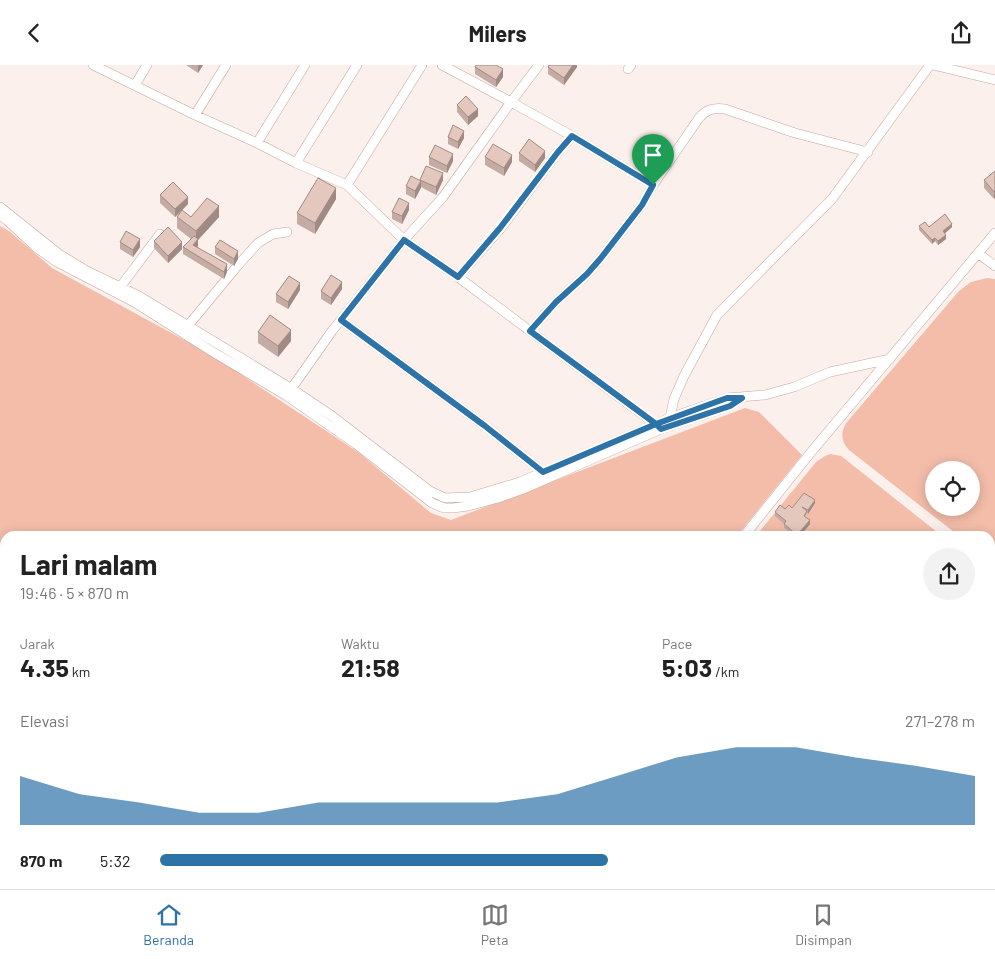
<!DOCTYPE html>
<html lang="id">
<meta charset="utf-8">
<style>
:root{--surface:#fff;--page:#f2f2f2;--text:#222;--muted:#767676;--line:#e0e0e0;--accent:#2e73a8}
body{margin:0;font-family:Barlow,sans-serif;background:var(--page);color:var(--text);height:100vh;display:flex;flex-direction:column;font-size:19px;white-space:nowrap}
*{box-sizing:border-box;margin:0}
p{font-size:16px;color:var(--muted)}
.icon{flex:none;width:28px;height:28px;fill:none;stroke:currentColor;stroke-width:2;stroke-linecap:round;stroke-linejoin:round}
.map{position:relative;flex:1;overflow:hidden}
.drawer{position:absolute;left:0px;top:466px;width:995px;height:359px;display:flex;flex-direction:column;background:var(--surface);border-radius:15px 15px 0 0;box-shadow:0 2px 12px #0003}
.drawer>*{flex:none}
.buttons{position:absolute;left:925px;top:396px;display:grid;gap:10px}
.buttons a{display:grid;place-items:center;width:55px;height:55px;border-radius:50%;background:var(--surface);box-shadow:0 2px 12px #0003;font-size:25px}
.pin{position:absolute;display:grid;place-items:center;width:42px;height:42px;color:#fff;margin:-51px -21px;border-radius:50% 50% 50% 0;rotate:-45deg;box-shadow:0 0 5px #0007}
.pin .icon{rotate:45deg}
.round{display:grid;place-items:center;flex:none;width:52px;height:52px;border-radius:26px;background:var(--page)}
.headline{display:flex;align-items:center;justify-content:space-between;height:85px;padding:0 20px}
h1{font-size:28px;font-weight:700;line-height:38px}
.stats{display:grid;grid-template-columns:repeat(3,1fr);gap:8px;height:85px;padding:5px 20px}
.stats div{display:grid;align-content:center}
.stats b{font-size:25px;font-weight:700}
.stats small{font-size:14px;font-weight:400}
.stats p{font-size:14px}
.chart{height:140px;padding:10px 20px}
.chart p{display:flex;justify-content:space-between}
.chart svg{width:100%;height:90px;margin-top:5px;fill:var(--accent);opacity:.7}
ul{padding:0 20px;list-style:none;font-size:16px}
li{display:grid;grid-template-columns:80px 60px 1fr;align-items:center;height:38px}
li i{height:12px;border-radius:6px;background:var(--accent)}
header{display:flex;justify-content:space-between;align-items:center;height:65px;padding:0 20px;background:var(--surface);font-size:22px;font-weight:700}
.tabs{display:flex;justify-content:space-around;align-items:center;height:70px;border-top:1px solid var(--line);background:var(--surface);font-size:14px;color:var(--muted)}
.tabs a{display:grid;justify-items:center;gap:2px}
.tabs .selected{color:var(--accent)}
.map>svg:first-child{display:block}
.green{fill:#f4bdaa;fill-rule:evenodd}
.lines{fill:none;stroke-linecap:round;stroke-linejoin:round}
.street-casing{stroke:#c3a79d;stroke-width:10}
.secondary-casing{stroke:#c3a79d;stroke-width:14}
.street{stroke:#fff;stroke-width:9}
.secondary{stroke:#fff;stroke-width:12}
.wall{fill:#c4aba3}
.shaded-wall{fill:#a08b84}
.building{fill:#e4c7bd;stroke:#a08b84}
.route-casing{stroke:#fff;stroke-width:10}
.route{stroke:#2e73a8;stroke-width:6}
</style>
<header><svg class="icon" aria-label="back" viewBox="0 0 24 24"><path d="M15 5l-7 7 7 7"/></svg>Milers<svg class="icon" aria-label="share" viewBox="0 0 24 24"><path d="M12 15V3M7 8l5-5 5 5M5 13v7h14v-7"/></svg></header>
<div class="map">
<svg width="995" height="824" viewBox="0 0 995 824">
<rect width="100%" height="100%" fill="#fcf0ec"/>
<!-- green -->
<path class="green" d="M0,161L9,166L52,203L210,289L358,387L431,448L451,455L745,343L759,347L802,390L737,471H5V820H211L215,824H0Z
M987,213L995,214V500L990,496V471H959L849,385C841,377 840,367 847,357L959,226L971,217ZM934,405H971V442H934Z
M830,389L841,391L845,394L942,471H756L816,397L825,391Z
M990,510L995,514V574H990Z"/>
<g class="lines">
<defs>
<path id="street" d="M93,0L195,50L257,78L296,98L347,120L404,175L443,132L511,37L442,0
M933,0L995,15
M628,4L631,0
M135,20L147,0
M195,50L226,0
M257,78L305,0
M296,98L357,0
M347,120L422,0
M653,120L699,53C706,45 713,42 725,44L795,68L868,87
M0,142L59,189L87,206L139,231L292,324L332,351L430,426L445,433L470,432L520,417L670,353L727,333L765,330L794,322L830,307L890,294
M0,150L9,157L37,183L57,197L134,237L213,287L287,331L356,379L432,438L444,443H453L468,441L498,433L523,424L661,364L730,341L742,333
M979,189L995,201
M458,212L501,163L558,87L572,71
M121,221L160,169
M341,255L485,361L543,407
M186,263L239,199L258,178L273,169L287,167
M530,266L658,361
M289,327L332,266L404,175L458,212L530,266L556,237L587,209L601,193L642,140L653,120L572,71L511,37L539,0
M671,357L670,353L674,334L684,311L717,250L832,134L930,0
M744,471L812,386L995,168
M396,824L399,820"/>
<path id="secondary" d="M464,824L467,820
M480,824L483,820"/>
</defs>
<!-- street casing -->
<use href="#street" class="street-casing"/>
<!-- secondary casing -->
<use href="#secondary" class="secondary-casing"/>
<!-- street -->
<use href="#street" class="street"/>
<!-- secondary -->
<use href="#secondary" class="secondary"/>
</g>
<!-- wall -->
<path class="wall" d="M186,0H203L198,8Z
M577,0V2L564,20L548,9V2Z
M475,2L503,12L496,22L475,9Z
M457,40L478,51L468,60L457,47Z
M448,72L464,73L458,84L448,79Z
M519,88L545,93L535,107L519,96Z
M429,92L453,96L447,108L429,100Z
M485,92L512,97L504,111L485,100Z
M995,106L994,134L984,123V115Z
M420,115H443L436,130L421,122L415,134L406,129V121L420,116Z
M160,130L188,139L175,152L160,138Z
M336,134L315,169L297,159V148Z
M409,145L402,159L392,154V147Z
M177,152H219L198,175V181L197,182L227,207L224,214L183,189V182L191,174L177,163Z
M919,161L929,162H952L945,168L946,174L938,180L935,176L932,179L919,165Z
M154,176L182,184L168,198L154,183Z
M120,177L140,182L133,192L120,184Z
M215,182L238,194L234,201L215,189Z
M342,224L331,240L321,234V226Z
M300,225L288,244L276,237V229Z
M258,267L291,276L278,292L258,278Z
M815,438L808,449L807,448L805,452L810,459L800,471H794L784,463V459L775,451V447Z
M266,820H284L281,824H272Z
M341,820H384L381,824H341Z"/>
<!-- shaded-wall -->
<path class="shaded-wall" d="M199,0H203L198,8V1Z
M573,0H577V2L564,20V13Z
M503,4V12L496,22V15Z
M478,44V51L468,60V52Z
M464,66V73L458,84V77Z
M545,86V93L535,107V100Z
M453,89V96L447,108V101Z
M512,90V97L504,111V103Z
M443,108V115L436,130V122Z
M421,116V123L415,134V126Z
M336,123V134L315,169V158Z
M995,125V133L994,134V127Z
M188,132V139L175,152V144Z
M409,138V145L402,159V151Z
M219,141V152L198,175V181L193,187V180L196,176V166Z
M952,159V162L943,170V166Z
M946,170V174L938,180V176Z
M935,173V176L932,179V175Z
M140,174V182L133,192V185Z
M182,177V184L168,198V191Z
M238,186V194L234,201V194Z
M227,199V207L224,214V207Z
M342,217V224L331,240V233Z
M300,218V225L288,244V237Z
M291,265V276L278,292V281Z
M815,435V438L808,449V445Z
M810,455V459L800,471H797V470Z
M277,820H284L281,824H277Z
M376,820H384L381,824H373Z"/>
<!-- building -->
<path class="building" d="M476,0H496L503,4L496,15L475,2Z
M549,0H573L564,13L548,2Z
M466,31L478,44L468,52L457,40Z
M453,60L464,66L458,77L448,72Z
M529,74L545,86L535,100L519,88Z
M493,79L512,90L504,103L485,92Z
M435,80L453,89L447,101L429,92Z
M426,101L443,108L436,122L420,115Z
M995,106V125L994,127L984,115Z
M411,111L421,116L415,126L406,121Z
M318,113L336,123L315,158L297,148Z
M173,117L188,132L175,144L160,130Z
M207,133L219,141L196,166L177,152L182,145L191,152Z
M399,133L409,138L402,151L392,147Z
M945,149L952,159L943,166L946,170L938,176L935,173L932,175L919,161L925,157L929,162Z
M168,162L182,177L168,191L154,176Z
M126,166L140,174L133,185L120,177Z
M194,171L198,174L193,180L227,199L224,207L183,182Z
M220,175L238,186L234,194L215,182Z
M331,210L342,217L331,233L321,226Z
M289,211L300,218L288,237L276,229Z
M270,250L291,265L278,281L258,267Z
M804,428L815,435L808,445L802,442L807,446L804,451L810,455L797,470L784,459L786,456L775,447L780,440L785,444L789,440L792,443Z
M995,789V824H967L971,820H990V796Z
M346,820H376L373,824H351Z
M911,820H920L925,824H908Z"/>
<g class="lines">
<defs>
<path id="route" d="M653,120L572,71L558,87L500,163L458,212L404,175L341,255L485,361L543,407L656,359L661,364L730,341L742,333H727L656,359L530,266L556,237L587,209L601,193L642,140L653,120"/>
</defs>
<!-- route casing -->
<use href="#route" class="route-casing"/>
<!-- route -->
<use href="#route" class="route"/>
</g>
</svg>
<div class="buttons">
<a><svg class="icon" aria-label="locate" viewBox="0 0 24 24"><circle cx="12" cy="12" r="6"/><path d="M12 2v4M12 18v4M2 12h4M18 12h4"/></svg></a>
</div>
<div class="pin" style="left:653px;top:120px;background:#1e9e55"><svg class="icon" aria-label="arrive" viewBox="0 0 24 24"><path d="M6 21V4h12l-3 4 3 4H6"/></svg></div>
<section class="drawer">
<div class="headline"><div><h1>Lari malam</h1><p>19:46 · 5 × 870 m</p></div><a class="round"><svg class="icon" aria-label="share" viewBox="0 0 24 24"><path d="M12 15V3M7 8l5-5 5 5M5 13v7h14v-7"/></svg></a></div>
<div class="stats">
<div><p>Jarak</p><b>4.35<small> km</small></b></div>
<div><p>Waktu</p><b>21:58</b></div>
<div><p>Pace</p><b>5:03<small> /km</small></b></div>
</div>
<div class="chart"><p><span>Elevasi</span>271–278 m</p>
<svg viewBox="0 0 160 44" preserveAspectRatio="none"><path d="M0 44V20L10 29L20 33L30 38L40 38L50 33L60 33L70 33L80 33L90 29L100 20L110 11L120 6L130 6L140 11L150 15L160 20V44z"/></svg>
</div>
<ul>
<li><b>870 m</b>5:32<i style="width:55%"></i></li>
</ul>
</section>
</div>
<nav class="tabs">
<a class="selected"><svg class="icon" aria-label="home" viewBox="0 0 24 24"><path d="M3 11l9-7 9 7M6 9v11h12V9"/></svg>Beranda</a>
<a><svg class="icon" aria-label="map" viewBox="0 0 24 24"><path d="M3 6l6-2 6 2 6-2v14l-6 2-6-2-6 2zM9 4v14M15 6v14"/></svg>Peta</a>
<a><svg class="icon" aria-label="saved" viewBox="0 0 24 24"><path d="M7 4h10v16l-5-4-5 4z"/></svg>Disimpan</a>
</nav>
